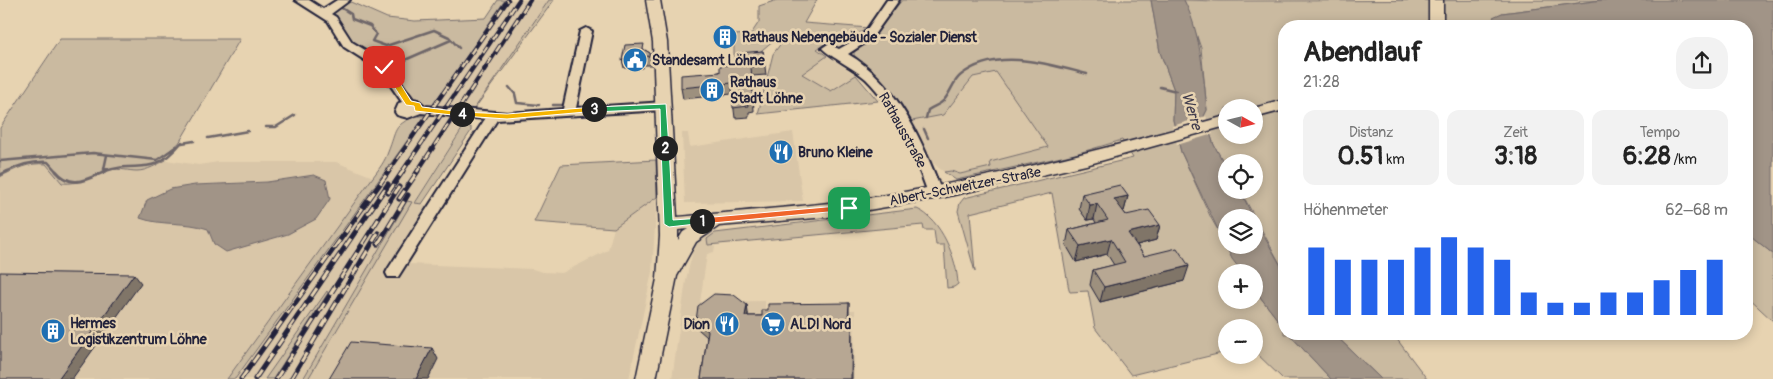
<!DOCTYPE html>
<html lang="de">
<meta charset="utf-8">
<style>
:root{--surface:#fff;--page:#f2f2f2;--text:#222;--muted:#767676;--accent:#2563eb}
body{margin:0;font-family:Pangolin,sans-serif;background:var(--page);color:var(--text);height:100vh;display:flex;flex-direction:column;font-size:19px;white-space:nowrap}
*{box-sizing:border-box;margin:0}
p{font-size:16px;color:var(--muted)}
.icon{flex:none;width:28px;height:28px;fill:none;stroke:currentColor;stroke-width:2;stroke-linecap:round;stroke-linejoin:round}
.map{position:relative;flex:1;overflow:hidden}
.side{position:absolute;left:1278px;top:20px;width:475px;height:320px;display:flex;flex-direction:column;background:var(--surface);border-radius:20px;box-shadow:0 2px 12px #0003}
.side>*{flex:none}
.needle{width:32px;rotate:98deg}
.fabs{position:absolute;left:1218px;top:99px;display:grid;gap:10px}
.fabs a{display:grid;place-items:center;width:45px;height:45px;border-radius:50%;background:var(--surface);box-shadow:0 2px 12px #0003;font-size:25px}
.pin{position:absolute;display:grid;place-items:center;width:42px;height:42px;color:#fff;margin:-21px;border-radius:10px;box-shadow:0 2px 8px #0006}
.km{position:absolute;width:25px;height:25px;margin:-12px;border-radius:50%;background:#222;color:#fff;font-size:14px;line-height:25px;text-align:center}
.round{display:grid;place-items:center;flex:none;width:52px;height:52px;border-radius:20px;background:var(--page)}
.overview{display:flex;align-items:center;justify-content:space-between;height:85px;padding:0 25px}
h1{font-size:28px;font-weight:700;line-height:38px}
.stats{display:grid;grid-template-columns:repeat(3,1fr);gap:8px;height:85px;padding:5px 25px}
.stats div{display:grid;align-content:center;border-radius:12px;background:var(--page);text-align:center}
.stats b{font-size:25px;font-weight:700}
.stats small{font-size:14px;font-weight:400}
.stats p{font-size:14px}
.chart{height:140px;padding:10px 25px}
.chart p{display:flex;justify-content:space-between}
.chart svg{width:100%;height:90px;margin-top:5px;stroke:var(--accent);stroke-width:6}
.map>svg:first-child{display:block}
.built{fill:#d9c6a8;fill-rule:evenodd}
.green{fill:#cabaa0;stroke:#766e6e;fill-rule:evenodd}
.water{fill:#a19487;stroke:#6e6669}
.pier{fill:#e7d3b1}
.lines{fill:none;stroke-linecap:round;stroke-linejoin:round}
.stream-far1{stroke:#6e6669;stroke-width:2.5}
.stream{stroke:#6e6669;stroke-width:3}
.minor-casing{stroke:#22223b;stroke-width:4}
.major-casing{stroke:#22223b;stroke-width:3}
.minor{fill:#e7d3b1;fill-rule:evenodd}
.major{fill:#e7d3b1;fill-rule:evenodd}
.rail-far1-casing{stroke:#22223b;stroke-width:4.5}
.rail-casing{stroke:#22223b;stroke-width:5}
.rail-far1{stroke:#e7d3b1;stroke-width:2.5;stroke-dasharray:8;stroke-linecap:butt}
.rail{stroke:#e7d3b1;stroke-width:3;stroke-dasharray:10;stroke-linecap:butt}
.wall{fill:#9d907e;stroke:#22223b}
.shaded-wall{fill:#807567;stroke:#22223b}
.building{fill:#b7a793;stroke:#22223b}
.split-1{fill:#f0652b;stroke:#fff}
.split-2{fill:#22a559;stroke:#fff}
.split-3{fill:#22a559;stroke:#fff}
.split-4{fill:#f5b400;stroke:#fff}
.split-5{fill:#f5b400;stroke:#fff}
.labels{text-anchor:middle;stroke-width:5;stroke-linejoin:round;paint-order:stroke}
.poi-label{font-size:14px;font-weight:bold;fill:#22223b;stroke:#e7d3b1;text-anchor:start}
.street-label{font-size:14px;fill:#22223b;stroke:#e7d3b1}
.water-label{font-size:15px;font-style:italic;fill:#423e4e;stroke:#e7d3b1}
</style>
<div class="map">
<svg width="1773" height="379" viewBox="0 0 1773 379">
<rect width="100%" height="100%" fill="#e7d3b1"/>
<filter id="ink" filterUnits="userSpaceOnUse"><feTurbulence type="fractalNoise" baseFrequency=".02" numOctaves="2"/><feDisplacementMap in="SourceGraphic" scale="10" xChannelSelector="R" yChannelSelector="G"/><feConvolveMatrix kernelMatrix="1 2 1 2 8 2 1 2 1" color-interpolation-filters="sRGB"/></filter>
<g filter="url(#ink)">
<!-- built -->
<path class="built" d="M505,0H549L472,112L415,202L442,209L409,264L532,269L543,272L562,273L608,250L614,228L657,197L652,272L629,379H308L411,202L407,201L303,379H235L452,78Z
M827,56L856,75L831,91L801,74Z
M996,72L1048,147L991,162L992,167L959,174L951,171L944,172L928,159L907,122L943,115L973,77Z
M793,132L803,201L685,203L682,133H688L690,147Z
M166,160L199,165L218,162H336L373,177L227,379H0V177L22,166L38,163L46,164L62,183L83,181L111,170L155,166ZM314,175L288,234L226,252L214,244L208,229L192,224L150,222L140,217L195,185L267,182Z
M715,233L707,239L708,245L715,246L714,252L707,254L700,302L765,301V312L855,310L854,379H672L686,280L695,242L700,234Z"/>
<!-- green -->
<path class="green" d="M346,0L387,18L415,21L486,18L498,0H505L431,108C404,102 347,37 330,14Z
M549,0H554L472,112Z
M777,0H817L804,23L869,28L839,44L826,43L817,49L827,56L802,74L831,91L856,75L878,101L758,114L773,54L785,38L775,39L749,61L734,62V35L751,34L759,22V6Z
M902,0H1151L1160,52L1174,90L1173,120L1181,152L1211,218L1242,272H1226V300H1254V289L1284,328V334H1289L1331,379H1283L1254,351V328H1226V352L1131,375L1095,328L1088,291L1070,292L1069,290L1052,193L970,213L975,272L958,211L960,203L964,198L1133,158L1122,140L1075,154L956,180L944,172L951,171L960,174L991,167L990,162L1048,147L996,72L973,77L943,115L907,122L887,85L854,55V52L878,35L875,34Z
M1184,0L1220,1L1602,0L1502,13L1497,25L1499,26H1284V271L1240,190H1254V162H1226V167L1214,145L1204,116L1207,110L1201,48ZM1226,108H1254V135H1226Z
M60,39H240L179,143L164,155L166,160C158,164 147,171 137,171C129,171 120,168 110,170C93,175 80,185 62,183L46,164C29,162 15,169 0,177V128Z
M416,116H425L235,379H227L373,177C379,169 385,161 388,152C397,130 392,126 416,116Z
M464,126L471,127V131L422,204L415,203Z
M656,160L657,197L614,228L534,222L561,165Z
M407,201L412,202L308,379H303Z
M917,209C941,219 957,259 958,284L954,287L947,288L944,245H936L934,230H924L923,225L708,245L707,239L715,233Z
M1746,232L1773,254V321L1746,296Z
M327,291L328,293L273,379H265Z
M1334,334H1393L1427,379H1381Z"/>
<!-- water -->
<path class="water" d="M1151,0H1184C1201,34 1203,73 1207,110L1204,116L1214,145L1226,167V190H1240L1253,217L1226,218V245H1254V219L1284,271V328L1254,289V272H1242L1232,259L1181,152L1173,120L1174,90L1160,52Z
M1602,0H1773V254L1746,232V26H1499L1493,17L1502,13Z
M314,175L326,180L330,199L316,219L299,228L288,234L226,252L214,244L208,229C186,221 161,226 140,218L147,200L170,189L195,185L267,182Z
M1289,334H1334L1381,379H1331Z"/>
<!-- pier -->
<path class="pier" d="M1206,116L1213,134L1177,145L1172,126Z"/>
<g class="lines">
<!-- stream-far1 -->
<path class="stream-far1" d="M340,7L351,14L352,19L370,26L376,34L372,41L386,46L434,30L449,37L459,48
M405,60L451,40
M509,87L515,94L517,103L539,105
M1160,87L1176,91
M553,105H566
M926,118L928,110C933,106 940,105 944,100C951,92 953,81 961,75C996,47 1049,64 1087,74
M266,127H276L295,115
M924,129L928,138
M208,138L248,131
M182,143L194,141
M107,155L104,169H108
M0,161L93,153L157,160L177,146
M6,172C19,165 32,161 48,162L57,172
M103,172C139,158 149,181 182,142"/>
<!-- stream -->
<path class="stream" d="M56,171C72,190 87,179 106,171
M0,175L8,171"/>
<defs>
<path id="minor" d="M295,0H309L323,9L337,0H350L331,14L336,17L352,42L388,64L413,99L418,100L425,106L507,113L563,109L580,31L586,28L592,31L576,108L664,102L670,106L664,110L497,120L398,277H388L386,273L388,269L485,119L421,113L408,118L397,115L395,112L399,103L402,102L380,70L344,47L328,21Z
M887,0H899L871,39L848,54C897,82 923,142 942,193L935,198L928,193C914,154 896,108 866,79C854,68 830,57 822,48L828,44L839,49L863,35Z"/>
<path id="major" d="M646,0H660L667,42L677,217C751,210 825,206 899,193C1009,174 1118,145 1226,116V126L1086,165L945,197L827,217L719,226L696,242L677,276L656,379H636L657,279L660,236L653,42ZM688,229L683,232L678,240V230Z
M1429,0H1443V26H1429Z
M1284,100V110L1254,118V108Z"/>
</defs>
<!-- minor casing -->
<use href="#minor" class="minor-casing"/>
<!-- major casing -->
<use href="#major" class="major-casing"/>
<!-- minor -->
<use href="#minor" class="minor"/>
<!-- major -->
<use href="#major" class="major"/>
<defs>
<path id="rail-far1" d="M388,172L508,0
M402,172L519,0
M417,172L530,0"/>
<path id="rail" d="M388,193L403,171
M399,199L418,171
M378,244L408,195
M241,379L389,171
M255,379L388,184
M276,379L399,187
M291,379L378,233"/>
</defs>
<!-- rail-far1 casing -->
<use href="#rail-far1" class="rail-far1-casing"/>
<!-- rail casing -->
<use href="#rail" class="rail-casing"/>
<!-- rail-far1 -->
<use href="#rail-far1" class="rail-far1"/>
<!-- rail -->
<use href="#rail" class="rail"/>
</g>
<!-- wall -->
<path class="wall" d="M645,50L650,53L652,65H643L642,68H624L622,60Z
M763,51L766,75L752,76L754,111L749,112V117L735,118L732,94L683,99L681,88L738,64Z
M1082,194L1128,196L1124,211H1123L1126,215L1160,225L1156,240L1137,245L1144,256L1184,281L1100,302L1090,285L1093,270L1114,265L1107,254L1076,262L1066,245L1069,230L1096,223L1094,219L1087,220L1079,209Z
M849,303V318H852V379H701L707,337L698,329L696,321L748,313V316H762Z"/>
<!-- shaded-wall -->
<path class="shaded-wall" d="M641,57L643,65L642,68L641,60Z
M1128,196L1124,211L1111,214L1114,199Z
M1097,204L1094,219L1087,220L1090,205Z
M1160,225L1156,240L1125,248L1128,233Z
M1111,239L1107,254L1076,262L1080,246Z
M1189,266L1184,281L1100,302L1104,287Z
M134,274L141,283L72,379H58Z
M747,305L748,313L747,325L745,316Z
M432,348L438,359L428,379H416Z"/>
<!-- building -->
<path class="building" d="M644,44L643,49L650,53V56L641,57V60H622L625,45Z
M763,51L764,64L751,66L753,100L747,101L748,106L733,108L732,83L681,88V75L720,72V66L738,64V53Z
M1120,185L1128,196L1114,199L1126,215L1149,210L1160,225L1128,233L1144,256L1177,248L1189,266L1104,287L1093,270L1125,262L1111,239L1080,246L1069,230L1108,220L1097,204L1090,205L1082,194Z
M0,272L134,274L58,379H0Z
M714,294L734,295L747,305L745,316H762V310H768V304L849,303L848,318H852L851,379H701L708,331L696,321L698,306Z
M351,342L432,348L416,379H329Z"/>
</g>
<!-- split-1 -->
<path class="split-1" d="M849,205L853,208L849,210L702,224L698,221L702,218Z"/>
<!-- split-2 -->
<path class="split-2" d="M665,145L669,148L673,220L702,218L706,221L705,223L669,227L664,224L661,148Z"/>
<!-- split-3 -->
<path class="split-3" d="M666,104L669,148L665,150L661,148L660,109L594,112L591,109L594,107Z"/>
<!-- split-4 -->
<path class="split-4" d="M594,107L598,109L597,111L507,119L462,116L459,114L462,112L507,114Z"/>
<!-- split-5 -->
<path class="split-5" d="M381,66H386L395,75L411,101L420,103L422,107L462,112L466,114L462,116L415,111L414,106L406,105Z"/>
<!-- icons -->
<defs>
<symbol id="building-disc" viewBox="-11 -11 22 22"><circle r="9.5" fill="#1f6fb2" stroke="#e7d3b1"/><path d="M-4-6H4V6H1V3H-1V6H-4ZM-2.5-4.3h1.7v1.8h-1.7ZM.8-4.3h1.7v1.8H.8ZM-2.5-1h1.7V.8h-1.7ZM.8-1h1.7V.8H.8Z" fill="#fff"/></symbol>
<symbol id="civic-disc" viewBox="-11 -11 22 22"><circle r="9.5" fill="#1f6fb2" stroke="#e7d3b1"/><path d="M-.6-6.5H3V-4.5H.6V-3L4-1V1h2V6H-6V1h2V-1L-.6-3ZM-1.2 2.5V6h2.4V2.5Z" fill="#fff"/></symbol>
<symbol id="restaurant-disc" viewBox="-11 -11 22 22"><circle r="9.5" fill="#1f6fb2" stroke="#e7d3b1"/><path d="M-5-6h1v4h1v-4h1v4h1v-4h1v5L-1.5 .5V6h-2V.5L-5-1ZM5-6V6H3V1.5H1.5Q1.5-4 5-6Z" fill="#fff"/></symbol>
<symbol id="supermarket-disc" viewBox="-11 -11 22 22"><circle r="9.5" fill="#1f6fb2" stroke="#e7d3b1"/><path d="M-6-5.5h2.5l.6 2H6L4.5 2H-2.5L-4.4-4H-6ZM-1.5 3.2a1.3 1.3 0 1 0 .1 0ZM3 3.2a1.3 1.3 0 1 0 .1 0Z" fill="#fff"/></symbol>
</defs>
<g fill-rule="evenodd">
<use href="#building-disc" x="711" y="23" width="28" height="28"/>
<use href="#civic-disc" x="621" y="46" width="28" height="28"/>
<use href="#building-disc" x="698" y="76" width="28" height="28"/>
<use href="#restaurant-disc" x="767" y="138" width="28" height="28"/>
<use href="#restaurant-disc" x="713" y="310" width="28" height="28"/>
<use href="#supermarket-disc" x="759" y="310" width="28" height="28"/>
<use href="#building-disc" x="39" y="317" width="28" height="28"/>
</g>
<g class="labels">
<!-- poi labels -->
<g class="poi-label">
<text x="742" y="42">Rathaus Nebengebäude - Sozialer Dienst</text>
<text x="652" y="65">Standesamt Löhne</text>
<text x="730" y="87">Rathaus<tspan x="730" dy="16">Stadt Löhne</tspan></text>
<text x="798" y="157">Bruno Kleine</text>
<text x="70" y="328">Hermes<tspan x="70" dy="16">Logistikzentrum Löhne</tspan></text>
<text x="710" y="329" text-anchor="end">Dion</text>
<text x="790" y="329">ALDI Nord</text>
</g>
<!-- street labels -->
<g class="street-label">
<text transform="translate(903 130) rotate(61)" y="5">Rathausstraße</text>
<text transform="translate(965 186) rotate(-11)" y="5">Albert-Schweitzer-Straße</text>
</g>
<!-- water labels -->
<g class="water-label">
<text transform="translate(1192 111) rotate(73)" y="5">Werre</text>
</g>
</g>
</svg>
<div class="fabs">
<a><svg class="needle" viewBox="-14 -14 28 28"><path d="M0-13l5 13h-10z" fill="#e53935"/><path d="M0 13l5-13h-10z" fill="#767676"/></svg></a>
<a><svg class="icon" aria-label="locate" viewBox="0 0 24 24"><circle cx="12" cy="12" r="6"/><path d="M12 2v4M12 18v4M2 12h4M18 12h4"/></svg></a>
<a><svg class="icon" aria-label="layers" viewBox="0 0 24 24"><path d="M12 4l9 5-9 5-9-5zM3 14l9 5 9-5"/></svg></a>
<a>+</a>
<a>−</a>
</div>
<div class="pin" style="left:849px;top:208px;background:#1e9e55"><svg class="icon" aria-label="arrive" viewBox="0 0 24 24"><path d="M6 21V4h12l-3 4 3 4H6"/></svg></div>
<div class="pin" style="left:384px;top:67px;background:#d93025"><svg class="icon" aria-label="check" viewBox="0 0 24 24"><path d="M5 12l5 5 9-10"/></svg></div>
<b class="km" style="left:702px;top:221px">1</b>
<b class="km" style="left:665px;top:148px">2</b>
<b class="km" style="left:594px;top:109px">3</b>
<b class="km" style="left:462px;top:114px">4</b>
<section class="side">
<div class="overview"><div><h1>Abendlauf</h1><p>21:28</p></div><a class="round"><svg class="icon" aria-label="share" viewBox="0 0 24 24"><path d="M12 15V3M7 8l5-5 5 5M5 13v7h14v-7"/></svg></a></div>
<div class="stats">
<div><p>Distanz</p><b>0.51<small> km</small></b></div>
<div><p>Zeit</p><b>3:18</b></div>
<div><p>Tempo</p><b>6:28<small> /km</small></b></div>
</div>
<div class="chart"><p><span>Höhenmeter</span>62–68 m</p>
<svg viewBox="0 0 160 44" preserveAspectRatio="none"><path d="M5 44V11M15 44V17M25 44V17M35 44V17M45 44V11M55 44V6M65 44V11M75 44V17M85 44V33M95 44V38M105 44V38M115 44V33M125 44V33M135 44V27M145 44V22M155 44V17"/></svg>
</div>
</section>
</div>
